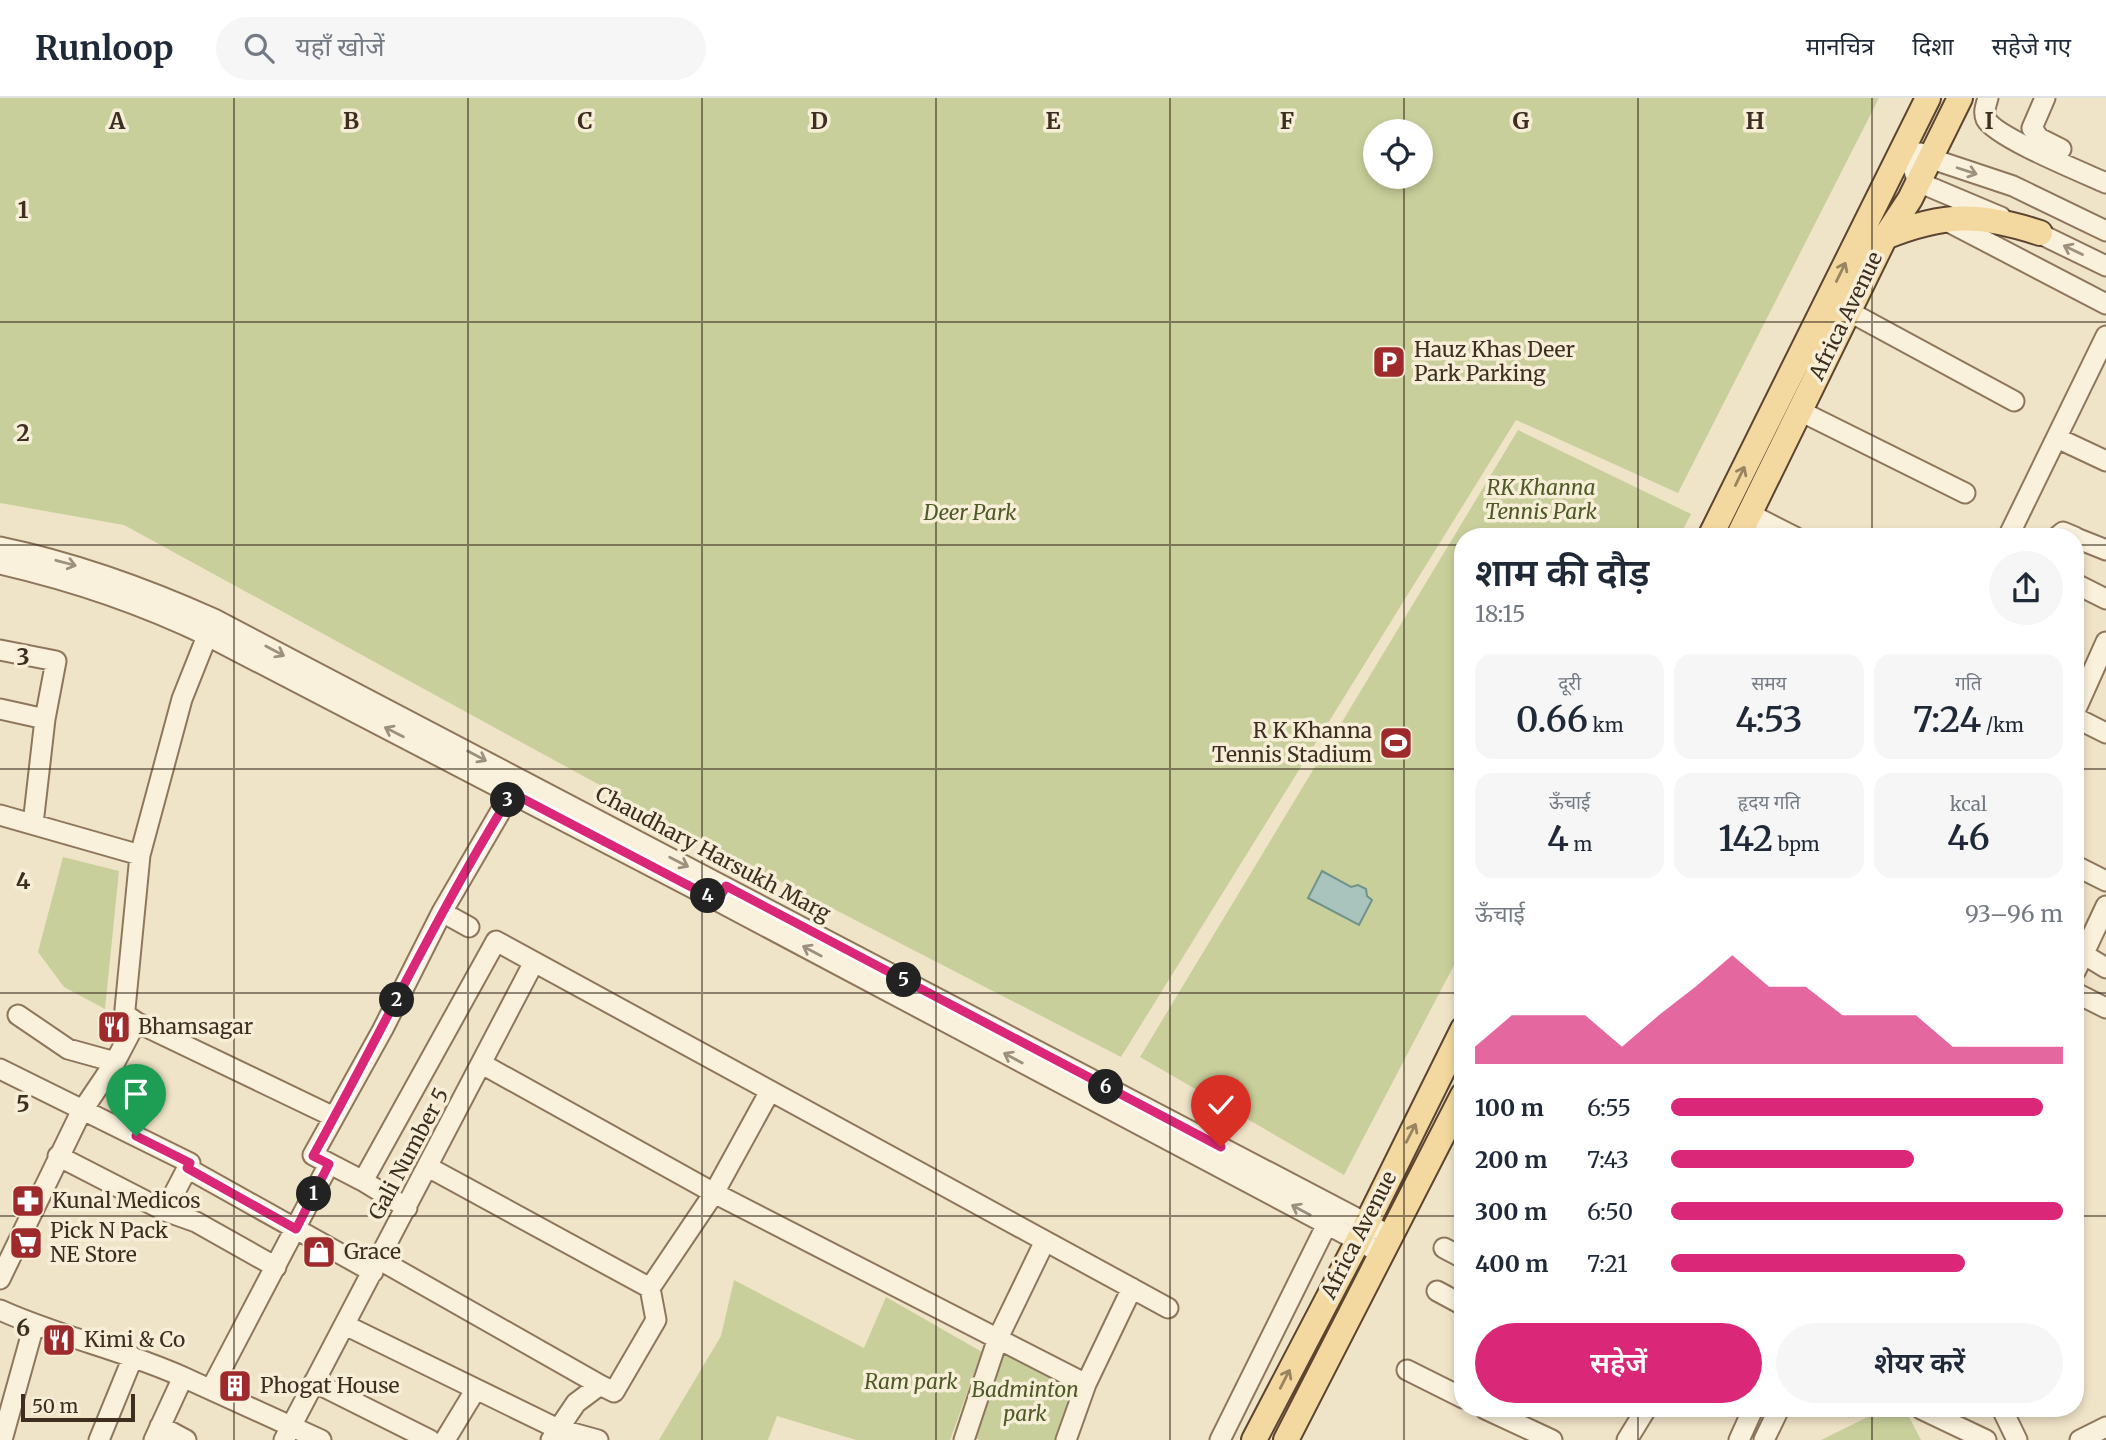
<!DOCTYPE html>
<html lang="hi">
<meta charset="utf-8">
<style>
:root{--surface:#fff;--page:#f6f6f7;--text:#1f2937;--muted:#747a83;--line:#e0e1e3;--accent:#db2777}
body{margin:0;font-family:Merriweather,"Noto Sans Devanagari",serif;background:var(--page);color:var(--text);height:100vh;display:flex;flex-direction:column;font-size:26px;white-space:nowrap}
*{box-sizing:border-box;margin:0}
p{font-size:23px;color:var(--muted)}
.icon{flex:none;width:38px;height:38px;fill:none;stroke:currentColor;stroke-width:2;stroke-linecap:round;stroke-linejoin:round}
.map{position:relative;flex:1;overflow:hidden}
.sheet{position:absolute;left:1454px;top:430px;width:630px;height:889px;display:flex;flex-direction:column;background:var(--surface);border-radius:28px;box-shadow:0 4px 10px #0003}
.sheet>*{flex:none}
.buttons{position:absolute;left:1363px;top:21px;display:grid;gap:14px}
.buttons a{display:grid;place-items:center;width:70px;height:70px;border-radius:50%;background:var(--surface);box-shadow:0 4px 10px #0003;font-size:35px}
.scale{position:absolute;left:21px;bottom:18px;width:114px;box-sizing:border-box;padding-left:7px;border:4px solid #3d2e20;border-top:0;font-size:19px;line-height:24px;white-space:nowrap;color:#3d2e20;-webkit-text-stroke:5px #f7eed8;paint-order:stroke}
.pin{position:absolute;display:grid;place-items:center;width:60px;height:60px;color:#fff;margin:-72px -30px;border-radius:50% 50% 50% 0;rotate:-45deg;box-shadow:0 0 7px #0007}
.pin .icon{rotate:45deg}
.km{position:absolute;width:35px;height:35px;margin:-18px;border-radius:50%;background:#222;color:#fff;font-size:19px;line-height:35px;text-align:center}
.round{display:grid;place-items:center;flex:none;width:74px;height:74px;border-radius:37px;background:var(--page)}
.summary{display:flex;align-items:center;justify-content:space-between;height:119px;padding:0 21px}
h1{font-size:38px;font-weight:600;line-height:52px}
.stats{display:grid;grid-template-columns:repeat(3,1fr);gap:10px;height:119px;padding:7px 21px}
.stats div{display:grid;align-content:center;border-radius:18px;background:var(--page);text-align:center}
.stats b{font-size:35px;font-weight:600}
.stats small{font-size:19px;font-weight:400}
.stats p{font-size:19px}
.chart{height:196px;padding:14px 21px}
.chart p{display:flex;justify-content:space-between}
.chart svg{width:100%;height:126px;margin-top:7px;fill:var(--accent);opacity:.7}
.action{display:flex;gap:14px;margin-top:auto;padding:14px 21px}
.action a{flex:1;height:80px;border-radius:42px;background:var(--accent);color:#fff;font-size:28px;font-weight:600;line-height:80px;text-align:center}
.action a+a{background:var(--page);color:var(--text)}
ul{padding:0 21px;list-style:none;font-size:23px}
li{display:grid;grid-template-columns:112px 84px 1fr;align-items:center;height:52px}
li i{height:18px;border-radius:9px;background:var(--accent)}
header{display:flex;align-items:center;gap:42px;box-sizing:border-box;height:98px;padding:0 35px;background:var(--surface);border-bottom:2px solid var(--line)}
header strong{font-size:33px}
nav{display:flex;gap:38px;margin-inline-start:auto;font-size:24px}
.search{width:490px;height:63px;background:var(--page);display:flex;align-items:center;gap:18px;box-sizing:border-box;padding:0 24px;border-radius:38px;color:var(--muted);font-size:26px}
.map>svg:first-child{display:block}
.green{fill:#c9cf9b;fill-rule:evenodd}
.water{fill:#a9c4bc;stroke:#6f938a;stroke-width:2}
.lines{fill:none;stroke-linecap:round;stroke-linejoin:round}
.minor-casing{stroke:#8d765c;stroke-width:23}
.major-casing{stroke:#5b4430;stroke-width:28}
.minor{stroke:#faf1dc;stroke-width:19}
.major{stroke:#f3d9a0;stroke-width:24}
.oneway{stroke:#9c907e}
.oneway2{stroke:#988460}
.route-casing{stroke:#fff;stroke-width:14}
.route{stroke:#db2777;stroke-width:9}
.grid{fill:none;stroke:#3d2e20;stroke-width:2;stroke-opacity:0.55}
.labels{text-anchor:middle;stroke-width:7;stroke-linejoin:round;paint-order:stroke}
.street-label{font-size:21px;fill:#3d2e20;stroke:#f7eed8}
.poi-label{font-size:21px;fill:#3d2e20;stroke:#f7eed8;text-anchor:start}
.park-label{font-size:21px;font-style:italic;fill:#4d5a26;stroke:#f7eed8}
.grid-label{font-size:23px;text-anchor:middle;font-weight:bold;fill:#3d2e20;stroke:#f7eed8;stroke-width:7;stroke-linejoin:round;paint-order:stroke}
</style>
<header>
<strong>Runloop</strong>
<div class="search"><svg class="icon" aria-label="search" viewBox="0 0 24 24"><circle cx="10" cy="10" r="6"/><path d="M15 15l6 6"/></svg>यहाँ खोजें</div>
<nav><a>मानचित्र</a><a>दिशा</a><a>सहेजे गए</a></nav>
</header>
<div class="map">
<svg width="2106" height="1342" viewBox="0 0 2106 1342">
<rect width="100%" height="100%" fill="#f0e4c8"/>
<!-- green -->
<path class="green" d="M0,0H1879L1678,395L1516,322L1121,959L702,743L124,427L0,405ZM1376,33H1421V79H1376Z
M1518,332L1691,416L1679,439H1463V850L1344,1077L1140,959Z
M63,759L119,773L105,911L64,889L38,854Z
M734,1182L864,1250L886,1199L982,1254L950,1342H856L777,1318L768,1342H659L721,1238Z
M1005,1250L1079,1288L1058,1342H980L969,1338Z
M1884,1311H1905L1921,1342H1821Z"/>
<!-- water -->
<path class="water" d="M1322,773L1351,789L1358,787L1366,791L1367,798L1372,802L1359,827L1308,800Z"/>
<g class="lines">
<defs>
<path id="minor" d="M1988,0C1986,7 1983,14 1986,21C1995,39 2084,75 2106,85
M2045,0L2032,30L2039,40L2061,51
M1904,45L1918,84L2001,119
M1920,55L1929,60L2013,88L2106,133
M1943,121L2106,206
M2028,130L2106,168
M1848,213L2014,303
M1800,313L1965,395
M2057,340L2106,363
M1748,415L1795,439
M2008,439L2106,238
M2057,439L2063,434L2075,439
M2076,440L2106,452
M0,449C76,465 143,489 214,521L1379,1132
M0,466C74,483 140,505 208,538L718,803L1383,1156
M2076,486L2106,501
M0,552L56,563L45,621L0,611
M2076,611L2106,544
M2076,620L2106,635
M0,717L140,757L182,601L211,528
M33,726L45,621
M140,757L125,911L126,917L136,924L334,1019
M2076,768L2106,783
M442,814L469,829
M2083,856L2106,870
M2076,872L2106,808
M2076,895L2106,910
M18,917L68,951L115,964
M482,966L714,1095L1086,1286
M0,971L190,1065L165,1113
M58,1058L165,1113L196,1124L276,1169
M428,1069L650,1190
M187,1070L373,1174
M363,1083L496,843L1168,1210
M407,1110L363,1083L313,1057L383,931L442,814L517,685
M1444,1150L1463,1160
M380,1162L600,1287
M0,1181L80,1016L115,964L136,924
M1437,1193L1463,1207
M0,1212C59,1239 124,1252 183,1279
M345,1227L558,1331L598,1342
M1407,1272L1463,1300
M314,1284L430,1342
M211,1291L329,1066
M1485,1311L1552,1342
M1921,1311L1986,1342
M2002,1311L2017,1342
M160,1328L186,1342
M2,1342L34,1227
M99,1342L133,1259
M154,1342L183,1279L321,1342
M284,1342L534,864
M445,1342L476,1291
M551,1342L576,1305L600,1287L614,1294L656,1222L650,1190L714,1095L770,993
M964,1342L998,1240L1045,1143
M1066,1342L1086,1286L1132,1190
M1220,1342L1333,1114
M1627,1342L1646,1311
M1739,1342L1753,1311
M1764,1342L1779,1311
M2080,1342L2106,1329"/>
<path id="major" d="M1885,139C1944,115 1980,115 2040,135
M1710,439L1928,0
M1738,439L1885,139L1910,101L1960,0
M1254,1342L1358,1143L1463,931
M1286,1342L1463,997"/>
</defs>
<!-- minor casing -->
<use href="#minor" class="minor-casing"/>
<!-- major casing -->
<use href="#major" class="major-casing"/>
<!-- minor -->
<use href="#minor" class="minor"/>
<!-- major -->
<use href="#major" class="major"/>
</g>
<!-- one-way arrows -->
<defs><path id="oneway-shaft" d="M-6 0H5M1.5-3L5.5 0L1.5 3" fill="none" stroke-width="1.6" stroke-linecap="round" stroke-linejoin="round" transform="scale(1.75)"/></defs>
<g class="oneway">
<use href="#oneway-shaft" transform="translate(1967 73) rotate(18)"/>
<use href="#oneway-shaft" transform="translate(2073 152) rotate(-154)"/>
<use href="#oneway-shaft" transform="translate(66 465) rotate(15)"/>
<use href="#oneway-shaft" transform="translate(275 553) rotate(28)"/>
<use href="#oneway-shaft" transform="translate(394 634) rotate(-153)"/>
<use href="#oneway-shaft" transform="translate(477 658) rotate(28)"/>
<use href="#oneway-shaft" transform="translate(679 764) rotate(27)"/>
<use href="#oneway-shaft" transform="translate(812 853) rotate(-152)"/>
<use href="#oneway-shaft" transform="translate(1013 960) rotate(-152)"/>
<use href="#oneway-shaft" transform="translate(1301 1112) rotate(-152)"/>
</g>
<g class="oneway2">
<use href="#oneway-shaft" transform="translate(1841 174) rotate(-64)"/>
<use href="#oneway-shaft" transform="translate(1740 378) rotate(-64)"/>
<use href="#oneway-shaft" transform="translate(1411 1035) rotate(-63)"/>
<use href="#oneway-shaft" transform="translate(1285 1281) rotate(-63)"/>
</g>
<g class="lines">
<defs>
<path id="route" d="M136,1038L190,1065L187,1070L296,1131L329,1066L313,1058C380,937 439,812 512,695L718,803L726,788L1221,1049"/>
</defs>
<!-- route casing -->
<use href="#route" class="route-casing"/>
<!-- route -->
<use href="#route" class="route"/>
</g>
<!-- grid -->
<path class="grid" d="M234,0V1342M468,0V1342M702,0V1342M936,0V1342M1170,0V1342M1404,0V33M1638,0V439M1872,0V439M1404,79V1342M0,224H2106M0,447H1463M2076,447H2106M0,671H1463M2076,671H2106M0,895H1463M2076,895H2106M0,1118H1463M2076,1118H2106M1638,1311V1342M1872,1311V1342"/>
<!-- icons -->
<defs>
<symbol id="parking-square" viewBox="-11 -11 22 22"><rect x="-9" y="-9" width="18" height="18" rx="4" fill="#9e2a2b" stroke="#f7eed8"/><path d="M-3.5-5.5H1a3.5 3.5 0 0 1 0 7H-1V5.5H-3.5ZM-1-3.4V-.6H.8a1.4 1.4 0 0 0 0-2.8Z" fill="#fff"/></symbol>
<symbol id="stadium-square" viewBox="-11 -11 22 22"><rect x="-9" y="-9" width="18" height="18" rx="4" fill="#9e2a2b" stroke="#f7eed8"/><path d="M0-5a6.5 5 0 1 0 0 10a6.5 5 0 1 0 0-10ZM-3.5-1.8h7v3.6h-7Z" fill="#fff"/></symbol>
<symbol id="restaurant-square" viewBox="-11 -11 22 22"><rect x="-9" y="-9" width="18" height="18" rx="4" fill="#9e2a2b" stroke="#f7eed8"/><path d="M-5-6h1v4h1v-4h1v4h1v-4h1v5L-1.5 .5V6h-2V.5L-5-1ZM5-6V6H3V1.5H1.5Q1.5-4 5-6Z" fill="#fff"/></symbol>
<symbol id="pharmacy-square" viewBox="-11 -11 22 22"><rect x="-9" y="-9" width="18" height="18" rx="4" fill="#9e2a2b" stroke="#f7eed8"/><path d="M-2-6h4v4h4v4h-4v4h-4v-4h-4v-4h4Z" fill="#fff"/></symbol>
<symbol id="supermarket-square" viewBox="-11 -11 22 22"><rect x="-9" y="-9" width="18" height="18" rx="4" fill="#9e2a2b" stroke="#f7eed8"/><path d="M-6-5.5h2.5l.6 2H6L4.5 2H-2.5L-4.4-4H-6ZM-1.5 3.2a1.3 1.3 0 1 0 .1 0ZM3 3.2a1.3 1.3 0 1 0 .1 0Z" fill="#fff"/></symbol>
<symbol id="shop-square" viewBox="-11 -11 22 22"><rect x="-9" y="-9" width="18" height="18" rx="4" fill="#9e2a2b" stroke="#f7eed8"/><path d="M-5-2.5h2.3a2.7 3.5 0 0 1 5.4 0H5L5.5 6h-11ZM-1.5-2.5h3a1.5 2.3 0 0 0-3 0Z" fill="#fff"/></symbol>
<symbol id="building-square" viewBox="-11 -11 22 22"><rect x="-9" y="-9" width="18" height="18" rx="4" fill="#9e2a2b" stroke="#f7eed8"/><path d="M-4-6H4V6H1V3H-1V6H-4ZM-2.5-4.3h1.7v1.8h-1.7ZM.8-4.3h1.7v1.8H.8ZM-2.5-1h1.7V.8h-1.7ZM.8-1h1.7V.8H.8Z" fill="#fff"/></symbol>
</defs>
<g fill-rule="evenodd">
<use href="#parking-square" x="1370" y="245" width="38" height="38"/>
<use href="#stadium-square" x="1377" y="626" width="38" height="38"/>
<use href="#restaurant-square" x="95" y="910" width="38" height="38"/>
<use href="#pharmacy-square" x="9" y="1084" width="38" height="38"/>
<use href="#supermarket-square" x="7" y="1126" width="38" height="38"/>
<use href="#shop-square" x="300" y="1135" width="38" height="38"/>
<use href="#restaurant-square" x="40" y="1223" width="38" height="38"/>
<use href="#building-square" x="216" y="1269" width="38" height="38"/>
</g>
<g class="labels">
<!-- street labels -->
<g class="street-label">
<text transform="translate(1846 218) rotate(-64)" y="7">Africa Avenue</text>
<text transform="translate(713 756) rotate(28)" y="7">Chaudhary Harsukh Marg</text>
<text transform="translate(409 1056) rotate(-62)" y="7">Gali Number 5</text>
<text transform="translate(1359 1137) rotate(-63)" y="7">Africa Avenue</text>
</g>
<!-- poi labels -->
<g class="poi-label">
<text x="1414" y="259">Hauz Khas Deer<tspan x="1414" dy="24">Park Parking</tspan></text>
<text x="1372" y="640" text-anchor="end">R K Khanna<tspan x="1372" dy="24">Tennis Stadium</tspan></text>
<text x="138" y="936">Bhamsagar</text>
<text x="52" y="1110">Kunal Medicos</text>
<text x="50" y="1140">Pick N Pack<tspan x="50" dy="24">NE Store</tspan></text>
<text x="344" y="1161">Grace</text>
<text x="84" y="1249">Kimi &amp; Co</text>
<text x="260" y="1295">Phogat House</text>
</g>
<!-- park labels -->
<g class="park-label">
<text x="1541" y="397">RK Khanna<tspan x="1541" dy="24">Tennis Park</tspan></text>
<text x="970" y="422">Deer Park</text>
<text x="911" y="1291">Ram park</text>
<text x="1025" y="1299">Badminton<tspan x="1025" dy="24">park</tspan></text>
</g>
</g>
<g class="grid-label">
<text x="117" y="31">A</text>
<text x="351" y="31">B</text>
<text x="585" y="31">C</text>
<text x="819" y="31">D</text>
<text x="1053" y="31">E</text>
<text x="1287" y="31">F</text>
<text x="1521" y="31">G</text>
<text x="1755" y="31">H</text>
<text x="1989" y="31">I</text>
<text x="23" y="120">1</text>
<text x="23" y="343">2</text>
<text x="23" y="567">3</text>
<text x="23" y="791">4</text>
<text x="23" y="1014">5</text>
<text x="23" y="1238">6</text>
</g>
</svg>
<div class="buttons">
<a><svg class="icon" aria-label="locate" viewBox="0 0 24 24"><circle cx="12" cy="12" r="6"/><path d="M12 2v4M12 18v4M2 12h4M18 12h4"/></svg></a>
</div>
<div class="scale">50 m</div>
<div class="pin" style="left:136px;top:1038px;background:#1e9e55"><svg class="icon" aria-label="arrive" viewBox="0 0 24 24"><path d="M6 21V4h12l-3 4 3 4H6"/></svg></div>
<div class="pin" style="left:1221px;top:1049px;background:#d93025"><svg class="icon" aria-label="check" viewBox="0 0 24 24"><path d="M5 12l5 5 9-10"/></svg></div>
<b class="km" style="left:314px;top:1096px">1</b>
<b class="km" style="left:397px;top:902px">2</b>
<b class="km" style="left:508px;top:702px">3</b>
<b class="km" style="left:708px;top:798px">4</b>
<b class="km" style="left:904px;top:882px">5</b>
<b class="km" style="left:1106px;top:989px">6</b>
<section class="sheet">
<div class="summary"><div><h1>शाम की दौड़</h1><p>18:15</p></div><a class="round"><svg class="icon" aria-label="share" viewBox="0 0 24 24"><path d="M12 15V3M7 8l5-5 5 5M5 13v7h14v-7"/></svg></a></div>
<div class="stats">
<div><p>दूरी</p><b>0.66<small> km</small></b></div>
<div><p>समय</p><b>4:53</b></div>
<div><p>गति</p><b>7:24<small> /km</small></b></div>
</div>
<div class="stats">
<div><p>ऊँचाई</p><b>4<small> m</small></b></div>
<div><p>हृदय गति</p><b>142<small> bpm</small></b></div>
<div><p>kcal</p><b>46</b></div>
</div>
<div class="chart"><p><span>ऊँचाई</span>93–96 m</p>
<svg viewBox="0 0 160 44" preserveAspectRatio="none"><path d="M0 44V38L10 27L20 27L30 27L40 38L50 27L60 17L70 6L80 17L90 17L100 27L110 27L120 27L130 38L140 38L150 38L160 38V44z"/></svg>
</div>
<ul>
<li><b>100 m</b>6:55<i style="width:95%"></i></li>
<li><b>200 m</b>7:43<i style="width:62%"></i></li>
<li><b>300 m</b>6:50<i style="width:100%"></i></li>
<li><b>400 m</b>7:21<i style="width:75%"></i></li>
</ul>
<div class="action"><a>सहेजें</a><a>शेयर करें</a></div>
</section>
</div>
